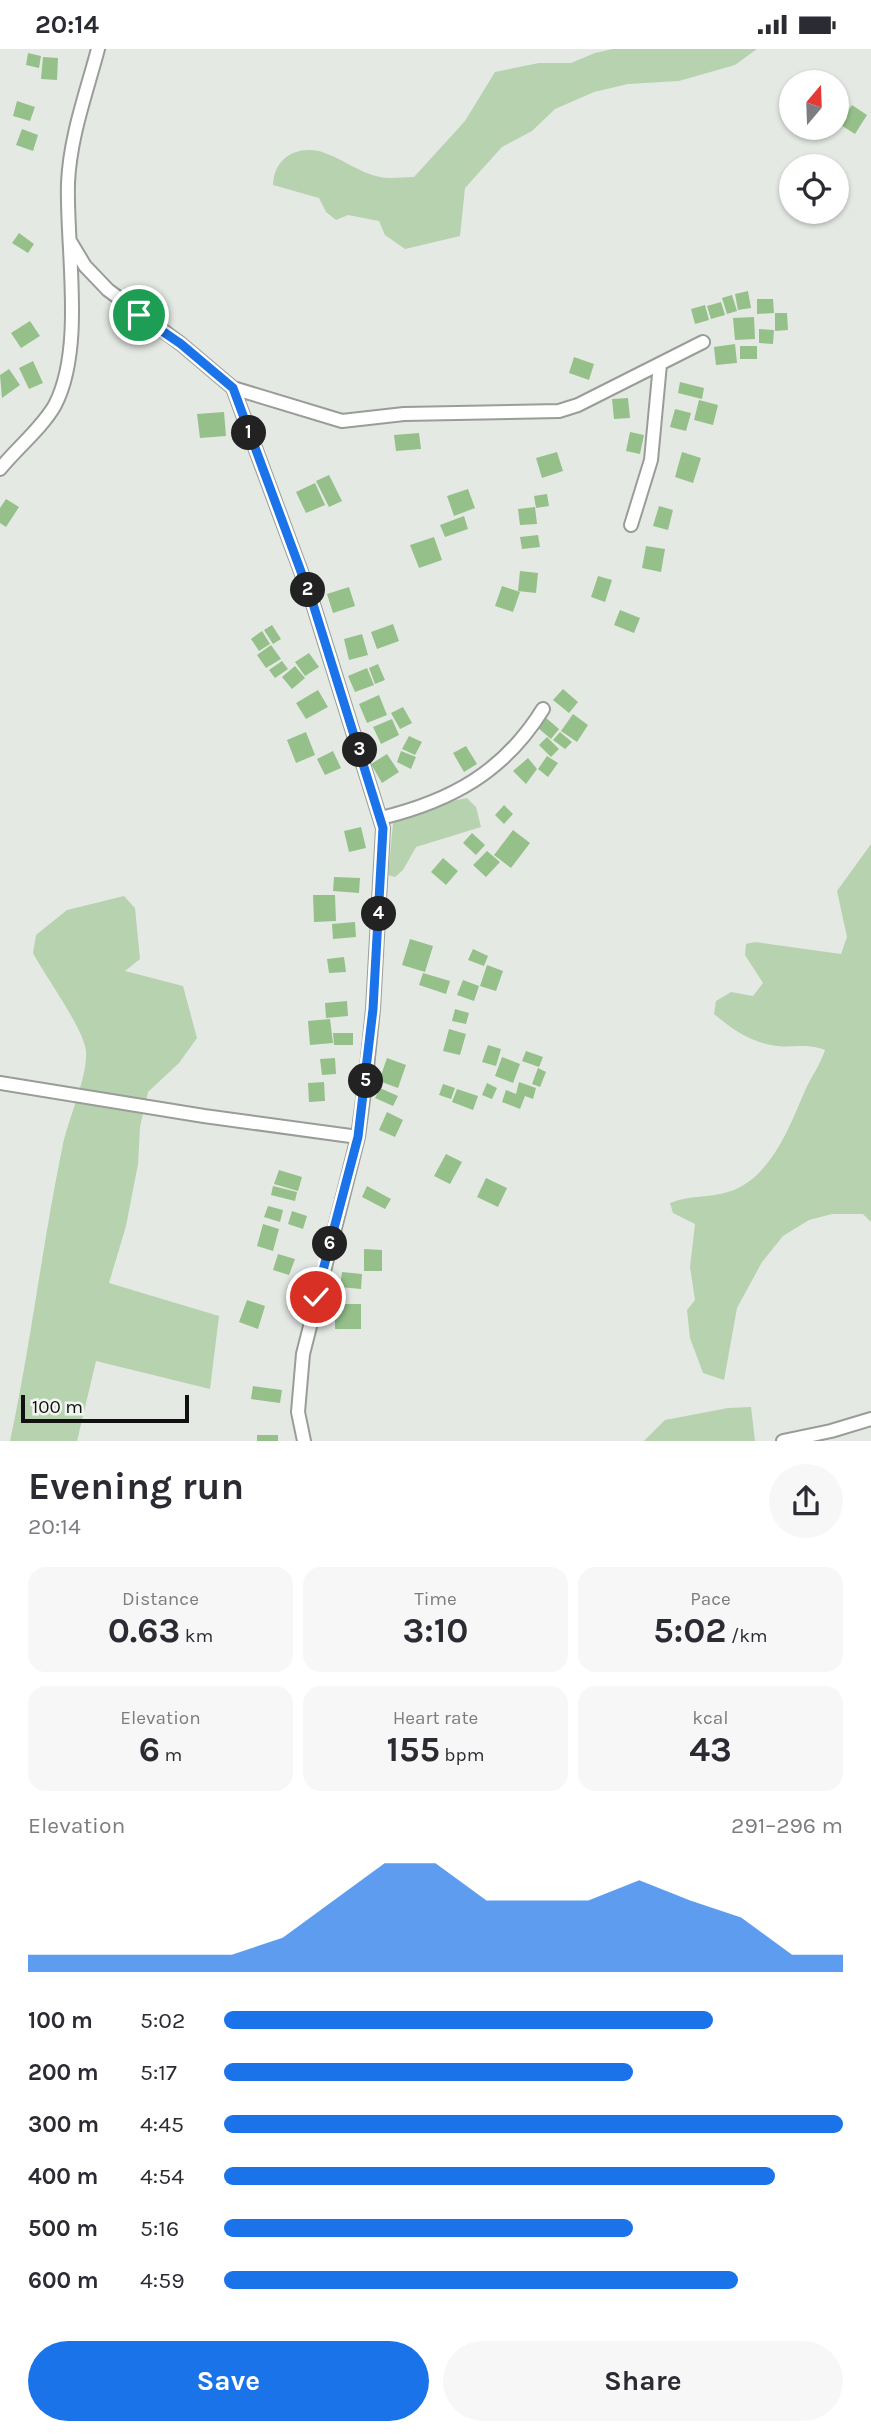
<!DOCTYPE html>
<meta charset="utf-8">
<style>
:root{--surface:#fff;--page:#f7f7f7;--text:#2b2b33;--muted:#7c7c81;--accent:#1a73e8}
body{margin:0;font-family:Karla,sans-serif;background:var(--page);color:var(--text);height:100vh;display:flex;flex-direction:column;font-size:26px;white-space:nowrap}
*{box-sizing:border-box;margin:0}
p{font-size:23px;color:var(--muted)}
.icon{flex:none;width:38px;height:38px;fill:none;stroke:currentColor;stroke-width:2;stroke-linecap:round;stroke-linejoin:round}
.map{position:relative;height:1392px;overflow:hidden}
.panel{display:flex;flex-direction:column;background:var(--surface);flex:1}
.panel>*{flex:none}
.needle{width:46px;rotate:19deg}
.fabs{position:absolute;left:779px;top:21px;display:grid;gap:14px}
.fabs a{display:grid;place-items:center;width:70px;height:70px;border-radius:50%;background:var(--surface);box-shadow:0 2px 5px #0004;font-size:35px}
.scale{position:absolute;left:21px;bottom:18px;width:168px;box-sizing:border-box;padding-left:7px;border:4px solid #101110;border-top:0;font-size:19px;line-height:24px;white-space:nowrap;color:#101110;-webkit-text-stroke:5px #f2f6f1;paint-order:stroke}
.pin{position:absolute;display:grid;place-items:center;width:60px;height:60px;color:#fff;margin:-30px;border:4px solid #fff;border-radius:50%;box-shadow:0 2px 7px #0007}
.km{position:absolute;width:35px;height:35px;margin:-18px;border-radius:50%;background:#222;color:#fff;font-size:19px;line-height:35px;text-align:center}
.round{display:grid;place-items:center;flex:none;width:74px;height:74px;border-radius:37px;background:var(--page)}
.head{display:flex;align-items:center;justify-content:space-between;height:119px;padding:0 28px}
h1{font-size:38px;font-weight:700;line-height:52px}
.metrics{display:grid;grid-template-columns:repeat(3,1fr);gap:10px;height:119px;padding:7px 28px}
.metrics div{display:grid;align-content:center;border-radius:18px;background:var(--page);text-align:center}
.metrics b{font-size:35px;font-weight:700}
.metrics small{font-size:19px;font-weight:400}
.metrics p{font-size:19px}
.chart{height:196px;padding:14px 28px}
.chart p{display:flex;justify-content:space-between}
.chart svg{width:100%;height:126px;margin-top:7px;fill:var(--accent);opacity:.7}
.action{display:flex;gap:14px;margin-top:auto;padding:14px 28px}
.action a{flex:1;height:80px;border-radius:42px;background:var(--accent);color:#fff;font-size:28px;font-weight:700;line-height:80px;text-align:center}
.action a+a{background:var(--page);color:var(--text)}
ul{padding:0 28px;list-style:none;font-size:23px}
li{display:grid;grid-template-columns:112px 84px 1fr;align-items:center;height:52px}
li i{height:18px;border-radius:9px;background:var(--accent)}
.status{display:flex;justify-content:space-between;align-items:center;height:49px;padding:0 35px;background:var(--surface);direction:ltr}
.status svg{height:19px;fill:currentColor}
.map>svg:first-child{display:block}
.green{fill:#b6d2af}
.building{fill:#95c08a}
.lines{fill:none;stroke-linecap:round;stroke-linejoin:round}
.minor-casing{stroke:#999d98;stroke-width:16}
.minor{stroke:#fff;stroke-width:12}
.route-casing{stroke:#fff;stroke-width:14}
.route{stroke:#1a73e8;stroke-width:9}
</style>
<div class="status"><b>20:14</b><svg viewBox="0 0 49 12"><path d="M0 12V9h3v3zM5 12V6h3v6zM10 12V3h3v9zM15 12V0h3v12zM26 1h20v11H26zM47 4h2v5h-2z"/></svg></div>
<div class="map">
<svg width="871" height="1392" viewBox="0 0 871 1392">
<rect width="100%" height="100%" fill="#e5e9e4"/>
<!-- green -->
<path class="green" d="M613,0H757L735,16L679,32L628,35L594,43L555,60L532,82L502,98L465,139L460,187L405,200L385,186L379,172L348,166L336,171L326,163L319,149L273,136C274,111 293,97 319,102C338,107 359,124 380,128C390,130 403,128 414,128L465,72L495,23L539,14H571L595,4Z
M467,749L476,758L481,778L416,798L403,821L395,828L388,826L393,774L433,756Z
M871,795V1173L863,1165H832L809,1171L783,1187L762,1213L737,1259L724,1331L703,1324L690,1289L687,1261L695,1251L690,1218L695,1175L673,1164L670,1154C689,1146 709,1149 728,1143C770,1130 788,1081 804,1044C810,1029 820,1017 825,1001C806,994 795,999 777,997C752,994 733,981 714,965L716,952L731,943L753,947L763,934L745,906L746,895L755,893L841,905L847,888L837,842Z
M124,847L135,859L140,910L125,922L183,937L197,989L179,1014L148,1043L140,1078L138,1115L126,1177L109,1234L219,1267L210,1340L96,1312L77,1392H10C31,1295 42,1197 62,1100C67,1072 88,1028 86,1002C84,980 45,927 33,904L36,886L67,861Z
M751,1358L755,1392H644L665,1371L728,1359Z"/>
<!-- building -->
<path class="building" d="M28,4L41,7L39,19L26,16Z
M43,8L58,9L57,31L41,30Z
M17,52L35,58L30,72L13,67Z
M852,56L867,66L855,85L839,75Z
M22,80L38,86L33,102L16,96Z
M786,122L791,123V142L781,139Z
M19,184L34,195L28,204L12,194Z
M748,242L751,259L738,261L735,245Z
M732,246L737,262L727,265L722,249Z
M757,250H773L774,264L757,265Z
M721,253L725,266L711,270L707,257Z
M705,256L709,271L695,275L691,260Z
M775,264H787L788,281L775,282Z
M754,268L755,290L735,291L733,269Z
M30,272L40,287L21,299L11,284Z
M759,280L774,281L773,295L759,294Z
M735,295L737,314L716,316L714,298Z
M740,297H757V310H740Z
M574,308L594,315L589,331L569,324Z
M33,312L43,334L29,340L19,319Z
M9,320L20,336L2,349L0,326Z
M680,333L704,339L702,350L678,344Z
M628,349L630,369L614,370L612,350Z
M699,351L718,356L713,376L694,371Z
M675,360L691,364L686,382L670,378Z
M224,363L226,387L200,389L197,365Z
M630,383L644,386L640,405L626,402Z
M419,384L421,400L396,402L394,386Z
M557,403L563,422L542,429L536,409Z
M682,403L701,409L693,434L675,428Z
M329,426L342,452L329,458L316,432Z
M315,434L325,456L306,464L296,443Z
M468,440L475,459L454,467L447,447Z
M547,445L549,457L536,459L534,447Z
M6,450L19,458L6,478L0,474V459Z
M659,457L673,461L668,481L653,477Z
M535,458L537,475L520,476L518,460Z
M464,467L468,480L445,488L440,476Z
M538,486L540,498L522,500L520,488Z
M434,488L442,511L419,519L410,496Z
M646,497L665,500L661,523L642,519Z
M520,522L538,524L536,544L518,542Z
M598,527L612,531L605,553L591,548Z
M502,537L520,543L513,563L495,557Z
M349,538L355,557L333,564L327,545Z
M620,561L640,569L634,584L614,576Z
M393,575L399,592L377,600L371,583Z
M272,576L281,590L273,595L264,581Z
M262,582L270,595L259,602L251,590Z
M362,585L368,606L349,611L344,590Z
M271,596L281,610L266,619L257,606Z
M309,604L319,618L305,627L295,613Z
M282,612L288,620L275,629L269,621Z
M378,615L385,631L375,635L369,619Z
M295,617L305,629L292,640L282,628Z
M367,619L374,636L355,643L348,627Z
M563,640L578,653L569,664L553,651Z
M318,641L328,658L306,670L296,654Z
M379,646L387,666L367,674L359,655Z
M403,658L412,674L400,680L391,664Z
M573,665L588,676L577,693L561,682Z
M545,668L559,680L551,690L537,678Z
M392,670L399,686L381,695L373,678Z
M306,683L315,706L296,714L287,691Z
M560,683L572,693L565,700L553,691Z
M409,687L422,693L415,706L402,700Z
M547,688L559,700L551,708L539,696Z
M466,697L477,715L464,723L453,704Z
M333,702L341,719L325,726L317,710Z
M401,702L416,708L411,720L397,713Z
M387,705L399,723L382,734L371,715Z
M547,707L558,714L548,728L538,720Z
M528,709L537,720L526,735L513,722Z
M504,756L513,765L504,775L495,766Z
M361,778L366,799L349,803L344,782Z
M513,781L530,794L511,819L494,806Z
M472,784L485,796L476,806L463,794Z
M487,802L500,813L486,828L473,816Z
M443,809L458,822L446,836L431,823Z
M334,828L360,829L359,844L333,842Z
M313,846H335L336,872L314,873Z
M355,873L356,888L333,890L332,875Z
M410,890L433,897L425,923L402,916Z
M473,900L488,907L484,917L468,911Z
M344,908L346,923L329,924L327,910Z
M487,916L503,922L496,942L480,937Z
M423,924L450,932L446,945L419,936Z
M463,931L479,937L474,952L457,946Z
M347,952L348,967L326,969L325,954Z
M455,960L469,964L466,975L452,972Z
M330,970L333,994L310,996L308,972Z
M449,980L466,985L460,1006L443,1002Z
M333,984H353V996H334Z
M488,996L501,1000L496,1017L482,1013Z
M526,1002L543,1008L539,1018L522,1012Z
M502,1008L520,1015L513,1034L495,1027Z
M335,1009L336,1025L322,1026L320,1010Z
M387,1009L406,1016L398,1039L379,1032Z
M538,1019L546,1023L540,1038L532,1035Z
M324,1033L325,1052L309,1053L308,1034Z
M519,1033L536,1039L533,1050L525,1047L520,1060L502,1053L506,1041L516,1045Z
M487,1034L497,1039L492,1050L482,1046Z
M443,1035L455,1039L451,1050L439,1046Z
M380,1039L398,1047L393,1057L375,1049Z
M457,1040L478,1047L473,1061L452,1053Z
M387,1063L403,1071L395,1088L379,1081Z
M446,1105L462,1113L450,1135L434,1127Z
M279,1121L302,1128L298,1142L274,1135Z
M486,1129L507,1139L498,1158L477,1148Z
M273,1137L297,1143L295,1152L271,1146Z
M367,1137L391,1150L385,1160L362,1148Z
M268,1157L283,1161L280,1173L264,1168Z
M292,1162L307,1167L303,1180L288,1175Z
M263,1175L279,1180L273,1202L257,1197Z
M364,1200L382,1201V1222H364Z
M278,1205L295,1210L289,1226L273,1221Z
M342,1223L362,1225L361,1240L340,1238Z
M247,1251L265,1257L258,1280L239,1273Z
M335,1255H361V1280H335Z
M253,1337L282,1341L280,1354L251,1350Z
M257,1386H278V1392H257Z"/>
<g class="lines">
<defs>
<path id="minor" d="M70,192L85,217L108,241L181,295L233,339L313,555L383,779L373,960L366,1028L358,1088L303,1305L298,1363L304,1392
M233,339L342,372L404,365L559,362L578,356L703,293
M0,420C17,399 42,379 55,356C85,298 66,199 68,134C70,88 86,45 98,0
M631,476L651,411L660,315
M381,769C451,752 504,723 543,660
M0,1034L204,1067L358,1088
M783,1392L831,1382L871,1370"/>
</defs>
<!-- minor casing -->
<use href="#minor" class="minor-casing"/>
<!-- minor -->
<use href="#minor" class="minor"/>
</g>
<g class="lines">
<defs>
<path id="route" d="M139,266L181,295L233,339L313,555L383,779L373,960L358,1088L316,1248"/>
</defs>
<!-- route casing -->
<use href="#route" class="route-casing"/>
<!-- route -->
<use href="#route" class="route"/>
</g>
</svg>
<div class="fabs">
<a><svg class="needle" viewBox="-14 -14 28 28"><path d="M0-13l5 13h-10z" fill="#e53935"/><path d="M0 13l5-13h-10z" fill="#7c7c81"/></svg></a>
<a><svg class="icon" aria-label="locate" viewBox="0 0 24 24"><circle cx="12" cy="12" r="6"/><path d="M12 2v4M12 18v4M2 12h4M18 12h4"/></svg></a>
</div>
<div class="scale">100 m</div>
<div class="pin" style="left:139px;top:266px;background:#1e9e55"><svg class="icon" aria-label="arrive" viewBox="0 0 24 24"><path d="M6 21V4h12l-3 4 3 4H6"/></svg></div>
<div class="pin" style="left:316px;top:1248px;background:#d93025"><svg class="icon" aria-label="check" viewBox="0 0 24 24"><path d="M5 12l5 5 9-10"/></svg></div>
<b class="km" style="left:249px;top:384px">1</b>
<b class="km" style="left:308px;top:541px">2</b>
<b class="km" style="left:360px;top:701px">3</b>
<b class="km" style="left:379px;top:865px">4</b>
<b class="km" style="left:366px;top:1032px">5</b>
<b class="km" style="left:330px;top:1195px">6</b>
</div>
<section class="panel">
<div class="head"><div><h1>Evening run</h1><p>20:14</p></div><a class="round"><svg class="icon" aria-label="share" viewBox="0 0 24 24"><path d="M12 15V3M7 8l5-5 5 5M5 13v7h14v-7"/></svg></a></div>
<div class="metrics">
<div><p>Distance</p><b>0.63<small> km</small></b></div>
<div><p>Time</p><b>3:10</b></div>
<div><p>Pace</p><b>5:02<small> /km</small></b></div>
</div>
<div class="metrics">
<div><p>Elevation</p><b>6<small> m</small></b></div>
<div><p>Heart rate</p><b>155<small> bpm</small></b></div>
<div><p>kcal</p><b>43</b></div>
</div>
<div class="chart"><p><span>Elevation</span>291–296 m</p>
<svg viewBox="0 0 160 44" preserveAspectRatio="none"><path d="M0 44V38L10 38L20 38L30 38L40 38L50 32L60 19L70 6L80 6L90 19L100 19L110 19L120 12L130 19L140 25L150 38L160 38V44z"/></svg>
</div>
<ul>
<li><b>100 m</b>5:02<i style="width:79%"></i></li>
<li><b>200 m</b>5:17<i style="width:66%"></i></li>
<li><b>300 m</b>4:45<i style="width:100%"></i></li>
<li><b>400 m</b>4:54<i style="width:89%"></i></li>
<li><b>500 m</b>5:16<i style="width:66%"></i></li>
<li><b>600 m</b>4:59<i style="width:83%"></i></li>
</ul>
<div class="action"><a>Save</a><a>Share</a></div>
</section>
